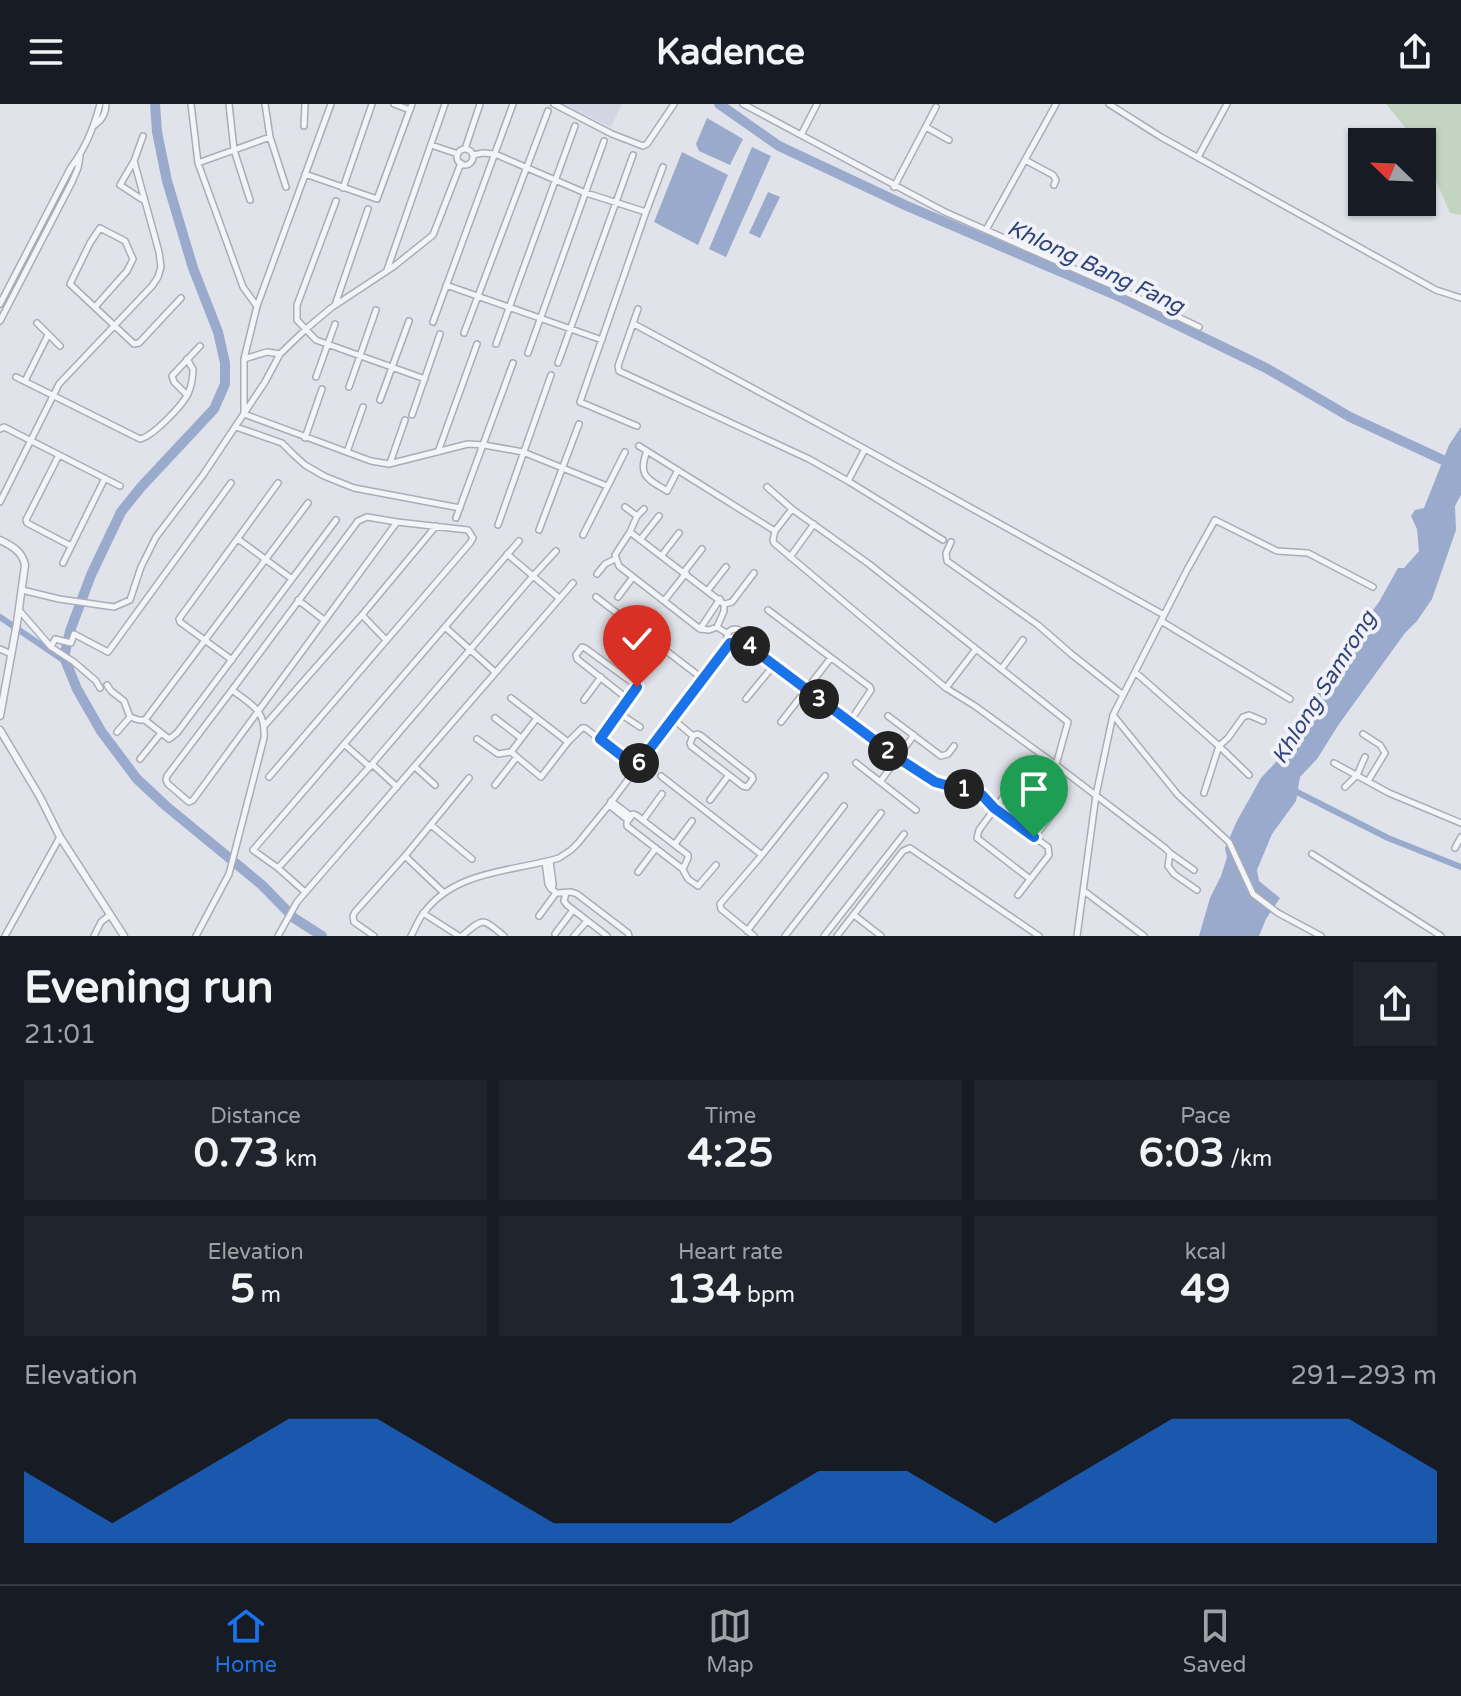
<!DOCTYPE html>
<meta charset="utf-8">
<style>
:root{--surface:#171b24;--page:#20242c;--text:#f1f3f6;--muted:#9ea1a6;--line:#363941;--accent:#1a73e8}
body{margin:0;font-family:"Varela Round",sans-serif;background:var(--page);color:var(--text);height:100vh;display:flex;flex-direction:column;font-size:30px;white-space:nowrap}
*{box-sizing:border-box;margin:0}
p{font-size:26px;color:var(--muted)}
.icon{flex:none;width:44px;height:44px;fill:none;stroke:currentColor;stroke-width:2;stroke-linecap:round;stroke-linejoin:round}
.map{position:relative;height:832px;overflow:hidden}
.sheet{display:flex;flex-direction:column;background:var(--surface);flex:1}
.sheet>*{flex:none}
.needle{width:52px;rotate:293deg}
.tools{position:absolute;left:1348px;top:24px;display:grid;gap:16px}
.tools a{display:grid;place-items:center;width:88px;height:88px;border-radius:0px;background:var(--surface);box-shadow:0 2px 6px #0004;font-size:40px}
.pin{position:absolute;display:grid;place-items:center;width:68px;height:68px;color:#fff;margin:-82px -34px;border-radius:50% 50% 50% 0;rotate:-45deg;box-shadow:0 0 8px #0007}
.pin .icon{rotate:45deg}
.km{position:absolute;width:40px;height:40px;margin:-20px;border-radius:50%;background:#222;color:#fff;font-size:22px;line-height:40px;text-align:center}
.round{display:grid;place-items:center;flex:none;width:84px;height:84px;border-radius:0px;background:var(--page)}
.summary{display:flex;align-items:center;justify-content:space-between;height:136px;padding:0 24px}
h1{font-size:44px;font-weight:800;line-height:60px}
.metrics{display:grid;grid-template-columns:repeat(3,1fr);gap:12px;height:136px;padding:8px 24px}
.metrics div{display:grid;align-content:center;border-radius:0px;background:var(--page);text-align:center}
.metrics b{font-size:40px;font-weight:800}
.metrics small{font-size:22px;font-weight:400}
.metrics p{font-size:22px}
.chart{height:224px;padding:16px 24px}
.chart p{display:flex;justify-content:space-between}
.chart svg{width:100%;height:144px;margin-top:8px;fill:var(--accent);opacity:.7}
header{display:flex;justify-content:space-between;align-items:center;height:104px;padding:0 24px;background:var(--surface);font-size:36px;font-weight:800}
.tab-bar{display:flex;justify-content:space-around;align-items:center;height:112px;border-top:2px solid var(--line);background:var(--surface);font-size:22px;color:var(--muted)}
.tab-bar a{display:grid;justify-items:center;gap:4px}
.tab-bar .on{color:var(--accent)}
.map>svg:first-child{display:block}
.built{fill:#d3d5e0}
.green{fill:#c3d5c1}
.water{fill:#9aaacc}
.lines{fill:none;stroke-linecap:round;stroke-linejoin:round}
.canal{stroke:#9aaacc;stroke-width:6}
.river{stroke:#9aaacc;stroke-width:10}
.minor-casing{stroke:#aaacb8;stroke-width:8}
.tertiary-casing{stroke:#aaacb8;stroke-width:9}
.minor{stroke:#f4f5f8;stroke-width:5}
.tertiary{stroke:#f4f5f8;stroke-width:6}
.route-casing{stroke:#fff;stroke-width:16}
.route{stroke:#1a73e8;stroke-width:10}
.labels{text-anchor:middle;stroke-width:8;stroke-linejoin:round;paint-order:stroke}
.water-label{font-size:22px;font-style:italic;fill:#304479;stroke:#f1f2f8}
</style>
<header><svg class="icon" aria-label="menu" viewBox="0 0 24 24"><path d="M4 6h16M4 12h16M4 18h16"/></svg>Kadence<svg class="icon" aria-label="share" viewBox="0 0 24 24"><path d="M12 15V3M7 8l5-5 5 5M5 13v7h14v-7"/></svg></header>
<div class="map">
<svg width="1461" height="832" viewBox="0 0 1461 832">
<rect width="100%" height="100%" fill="#e1e3ea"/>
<!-- built -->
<path class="built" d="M563,0H622L611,23Z"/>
<!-- green -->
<path class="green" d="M1386,0H1461V111L1450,109L1422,44V38H1417Z"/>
<!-- water -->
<path class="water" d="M707,14L743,35L730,61L699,47L696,40Z
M752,43L771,52L726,153L709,145Z
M682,48L728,71L698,141L654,118Z
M768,88L780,93L760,134L749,129Z
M1461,323V391L1455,402L1456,426L1432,495L1417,517L1405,529L1339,620L1317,655L1300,673L1296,697L1272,730L1257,766L1259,777L1280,794L1266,815L1259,832H1199L1210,794L1221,772L1227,753L1225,744L1237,717L1261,674L1276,658L1292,627L1313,596L1345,544L1379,498L1398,464H1404L1419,447L1417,425L1411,412L1415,406L1424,404L1449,341Z"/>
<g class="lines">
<!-- canal -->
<path class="canal" d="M0,513L66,558
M1293,686L1388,734L1461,763"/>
<!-- river -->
<path class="river" d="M155,0L157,28L167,77L193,164L218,228L225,259V280L214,305L142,382L121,408L91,471L70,527L64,553L77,585L101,627L137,675L166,702L262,781L294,814L322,832
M719,0L779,42L907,102L1120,193L1266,264L1350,313L1456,362"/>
<defs>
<path id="minor" d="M191,0L198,59L243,183L256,201
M229,0L234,46L250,96
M265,0L270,33L286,83
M394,0L410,6
M554,0L612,30L643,42L647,40L674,0
M743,0L945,108L1111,181L1199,223
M1109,0L1161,33L1436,186L1461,194
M95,21C102,16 106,9 106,0
M304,22L305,0
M926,23L949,36
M801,31L817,0
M431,41L458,50
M465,45L480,0
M457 53a8 8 0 1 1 16 0a8 8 0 1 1-16 0Z
M473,51L483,49L495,50L583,88L646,108L580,298L637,322
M1198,53L1227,0
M1025,56L1053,71L1056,76L1054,81
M134,57L120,81L143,96
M198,59L270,33
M305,70L377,95L412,0
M894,83L936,3
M343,84L372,0
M336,97L297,201V216L316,236L425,275
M646,108L663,63
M986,126L1056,0
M387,166L445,0
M446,181L602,236
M0,200L71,63C86,44 94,23 100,0
M335,201L368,105
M95,203L127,167L133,155L125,137L100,124L90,139L70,180L134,240L139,239L181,194
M638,205L618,262L619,267L809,355L848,377L943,436
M0,217L72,78L78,64L80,52
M433,218L513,0
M37,219L60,242
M634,220L865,345L1164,511
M464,229L548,7
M496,240L575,22
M528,249L604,37
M280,250L306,225L331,204L393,163L433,131L461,59
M558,259L633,51
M16,273L140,335C153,332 181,303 188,290C191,283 193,273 193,265L187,255
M316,273L335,220
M25,277L48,231
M349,283L376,206
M187,291L174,278L172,272L200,242
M380,296L409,217
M244,309V255L257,202L331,0
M244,310L371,357L389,360L468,340L484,341L523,348L607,382
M412,311L440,230
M236,323L282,339L294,351L305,361L324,372L354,384L460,404
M0,325L4,323L120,382
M305,334L322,285
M639,342L775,427
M647,347C637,372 648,375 667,387L678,366
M347,348L363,303
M438,348L477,240
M59,351L26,416L27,419L71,442
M390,359L405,316
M848,377L865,345
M767,383L792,405L869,460L1068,618L1056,661
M0,398L59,280L152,182L158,173L161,163L159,148L134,57L143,32
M625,403L637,412
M792,405L775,427L773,436L774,439L946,584L975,602L1056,661L1165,744L1170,749L1168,762L1174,770L1197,786
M456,414L513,259
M498,421L551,271
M539,426L579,320
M630,428L637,412L644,405
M583,431L625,348
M238,435L292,475
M640,436L659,412
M951,438L946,449L947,457L1038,521L1070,549L1123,591
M507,450L559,494
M662,451L679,429
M790,453L814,420
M63,459L105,374
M684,468L702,445
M597,470L605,460L615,455
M22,486L59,495L114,503L130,496L141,463L156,433L203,371L265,278L280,250L267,248L244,255
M708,486L726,463
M596,493L703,575
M618,493L633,473
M298,496L324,516
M664,497L686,469
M725,500L732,498L754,469
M19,506L51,543L74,558L96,577L100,584
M768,506L870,583L871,586L855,610
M362,511L386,536
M1161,517L1290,595
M445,523L495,568
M717,523L724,507V500L630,428L615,451L619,462L700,525L709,526L717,523L728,530
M700,525L720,495
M727 533a8 8 0 1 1 16 0a8 8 0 1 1-16 0Z
M742,537L898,654L935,678L982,691L994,704L1048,743L1049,751L1018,791
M51,543L55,535L71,539L74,530L108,548L231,379
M0,545L11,550
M232,556L180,518L179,515L278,379
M1002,564L1023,536
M1135,568L1219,642L1204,689
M107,581L111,587L124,597L130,613L139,616H145L308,399
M946,584L976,545
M232,586L167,672L166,676L168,680L189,698L193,696L397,418L468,426L473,434L470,439L269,673
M511,594L568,638
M746,595L774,561
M584,596L601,573
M619,609L640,623
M1113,611L1178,691L1229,738L1253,790L1278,809L1321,832
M888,612L941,652L948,650L954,642
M495,614L521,634
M537,614L511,648L541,673L568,638L582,624H585L636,663
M673,615L693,632
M145,616L169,635L177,629L336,416
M781,618L830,555
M265,621L362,511L436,422
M117,628L130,613
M697,630L700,631L752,672L753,675L747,683L743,682L691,642L690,639L693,632Z
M1363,630L1380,641L1385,649L1368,677
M477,635L498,650L511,648
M600,635L629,596L577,555L576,551L582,543L585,544L637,582V584L629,596
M344,640L370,663
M140,655L161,629
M856,659L916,706
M1334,659L1389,689L1461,719
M372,660L397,683
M415,663L435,681
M1249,671L1219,642L1228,634L1243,613L1249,611L1263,617
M661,672L762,751
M1016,676L979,726L977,734L1030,775
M880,678L914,631
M495,681L516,654
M1345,683L1357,671L1365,653
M710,696L729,671
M611,697L631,712
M609,701L628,716
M633,710L636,711L688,751V754L684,763H680L627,722V718Z
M643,716L662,690
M1014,718L1036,689
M431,721L472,755
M1034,733L1058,703
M675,740L692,717
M1455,744L1461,733
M1170,749L1194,766
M1312,750L1441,832
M405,752L444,789
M545,758L548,780L551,785
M278,764L372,660L533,472L556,447
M682,764L688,775L698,782L716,761
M638,768L656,744
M1084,787L1144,832
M305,788L278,764L253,746L519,437
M556,789L571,788L577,790L628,829L629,832
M566,789L564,797L567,801L607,832
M423,809L459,832
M854,811L881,832
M539,812L556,789L552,785L553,780L550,757
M747,827L844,702
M555,830L573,806
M5,832L60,733
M94,832L101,818L110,811
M196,832L229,770L264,634C266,606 252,601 232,586L358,417L367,413L397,418
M278,832L297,798L573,479
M374,832L354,818L353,812L355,808L405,752L469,674
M411,832C415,825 418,816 423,810C454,766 512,768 559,754L571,746L578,739L609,701L730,539
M462,832C484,813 482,814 504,832
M574,832L587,817
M754,832L721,805L720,800L762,751L825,672
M785,832L881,709
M824,832L904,730
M837,832L903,747L910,744L1039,832
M1077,832L1096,691L1113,611L1187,466L1215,416L1277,447L1308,449L1373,483"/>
<path id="tertiary" d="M0,436C12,442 22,447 25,461L17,519L0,612
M0,626L40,693L60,733L124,832"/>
</defs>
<!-- minor casing -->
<use href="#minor" class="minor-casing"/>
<!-- tertiary casing -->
<use href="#tertiary" class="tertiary-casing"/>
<!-- minor -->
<use href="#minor" class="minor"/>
<!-- tertiary -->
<use href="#tertiary" class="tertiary"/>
</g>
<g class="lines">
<defs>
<path id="route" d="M637,583L600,635L636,663L730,539L737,541L742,537L898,654L935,678L982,691L994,704L1034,733"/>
</defs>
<!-- route casing -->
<use href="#route" class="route-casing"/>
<!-- route -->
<use href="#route" class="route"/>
</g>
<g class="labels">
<!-- water labels -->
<g class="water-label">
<text transform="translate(1096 162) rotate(25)" y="8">Khlong Bang Fang</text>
<text transform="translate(1323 583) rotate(-58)" y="8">Khlong Samrong</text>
</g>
</g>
</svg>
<div class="tools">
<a><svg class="needle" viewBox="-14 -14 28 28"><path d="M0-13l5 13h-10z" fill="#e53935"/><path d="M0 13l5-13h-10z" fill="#9ea1a6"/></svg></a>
</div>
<div class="pin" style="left:1034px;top:733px;background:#1e9e55"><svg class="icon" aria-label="arrive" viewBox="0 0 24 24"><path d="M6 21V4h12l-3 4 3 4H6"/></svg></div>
<div class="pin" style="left:637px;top:583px;background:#d93025"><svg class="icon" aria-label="check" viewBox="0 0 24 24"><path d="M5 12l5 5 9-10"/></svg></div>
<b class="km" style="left:964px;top:685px">1</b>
<b class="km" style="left:888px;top:647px">2</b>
<b class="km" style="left:819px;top:595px">3</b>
<b class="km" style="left:750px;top:542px">4</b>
<b class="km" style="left:639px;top:659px">6</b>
</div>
<section class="sheet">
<div class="summary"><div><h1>Evening run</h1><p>21:01</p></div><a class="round"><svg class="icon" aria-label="share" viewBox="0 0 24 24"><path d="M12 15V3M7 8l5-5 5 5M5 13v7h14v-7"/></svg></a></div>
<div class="metrics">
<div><p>Distance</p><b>0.73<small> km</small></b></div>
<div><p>Time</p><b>4:25</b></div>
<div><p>Pace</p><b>6:03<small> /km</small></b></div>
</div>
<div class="metrics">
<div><p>Elevation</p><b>5<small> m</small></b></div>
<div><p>Heart rate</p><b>134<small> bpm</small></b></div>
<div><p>kcal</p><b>49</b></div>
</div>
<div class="chart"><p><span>Elevation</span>291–293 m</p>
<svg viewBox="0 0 160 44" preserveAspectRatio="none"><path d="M0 44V22L10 38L20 22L30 6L40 6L50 22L60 38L70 38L80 38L90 22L100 22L110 38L120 22L130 6L140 6L150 6L160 22V44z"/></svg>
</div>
</section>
<nav class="tab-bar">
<a class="on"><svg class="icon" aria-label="home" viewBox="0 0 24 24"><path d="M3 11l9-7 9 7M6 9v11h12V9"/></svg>Home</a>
<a><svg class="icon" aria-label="map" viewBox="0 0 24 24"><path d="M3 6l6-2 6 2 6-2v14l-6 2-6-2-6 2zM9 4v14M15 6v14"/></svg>Map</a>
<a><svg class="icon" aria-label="saved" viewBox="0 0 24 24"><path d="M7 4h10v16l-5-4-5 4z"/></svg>Saved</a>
</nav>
